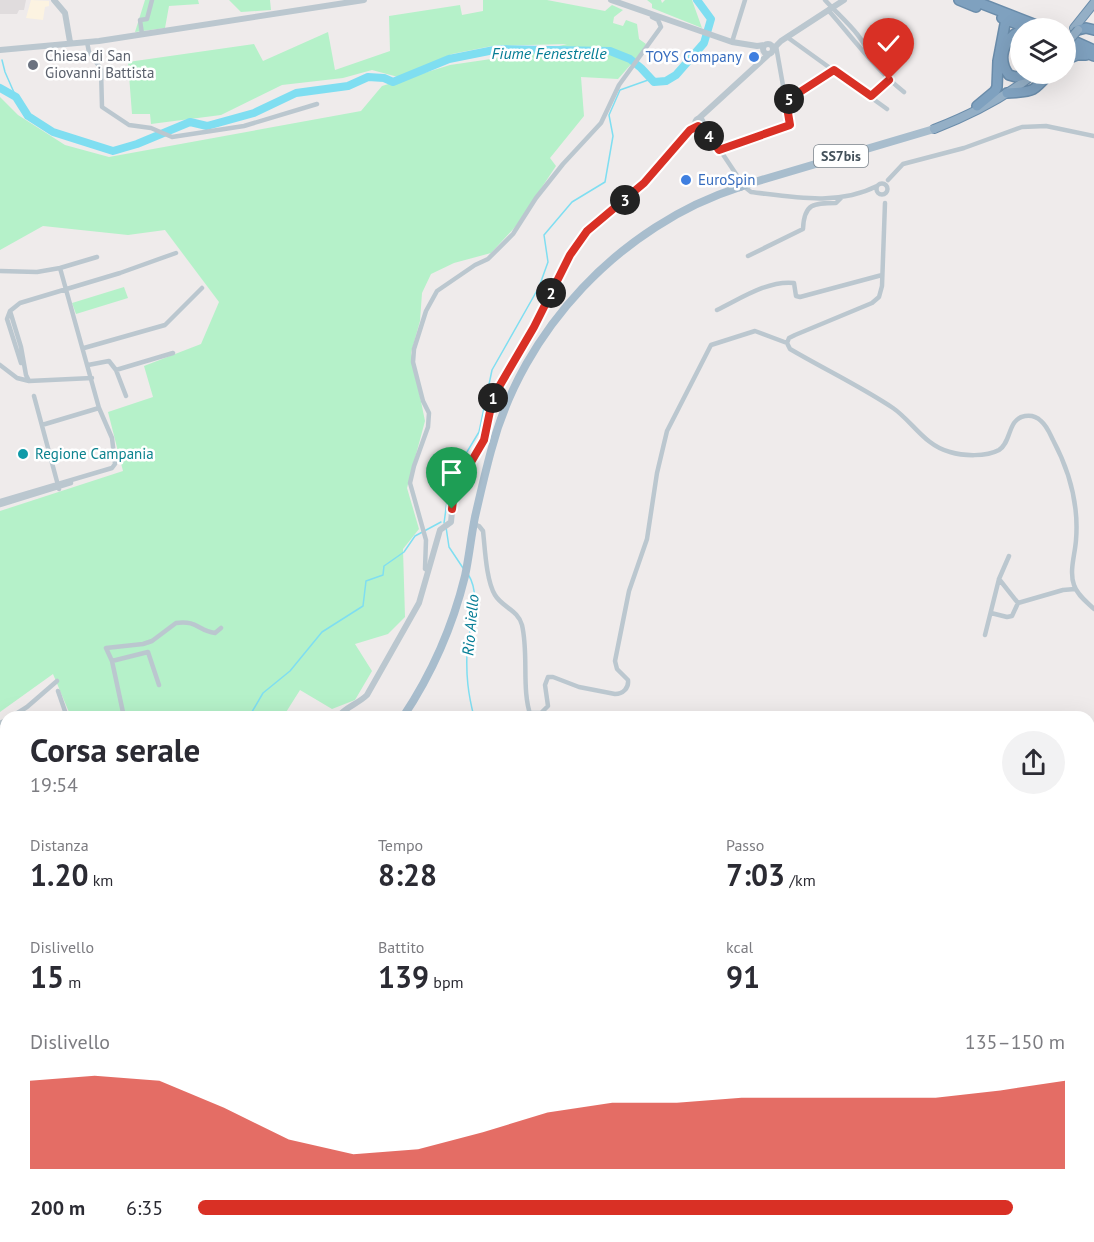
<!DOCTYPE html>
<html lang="it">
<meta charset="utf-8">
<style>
:root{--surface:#fff;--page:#f2f2f3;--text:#2b2b33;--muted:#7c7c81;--accent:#d93025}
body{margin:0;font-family:"PT Sans",sans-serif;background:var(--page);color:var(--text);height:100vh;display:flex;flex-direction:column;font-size:22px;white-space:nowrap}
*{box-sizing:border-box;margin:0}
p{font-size:20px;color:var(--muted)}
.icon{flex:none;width:33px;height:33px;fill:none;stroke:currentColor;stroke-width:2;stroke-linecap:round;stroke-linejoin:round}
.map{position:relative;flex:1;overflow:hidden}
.drawer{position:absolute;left:0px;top:711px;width:1095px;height:531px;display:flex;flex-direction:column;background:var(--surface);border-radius:18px 18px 0 0;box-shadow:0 6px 24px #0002}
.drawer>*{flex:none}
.buttons{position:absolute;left:1010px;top:18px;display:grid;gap:12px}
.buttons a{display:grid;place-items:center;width:66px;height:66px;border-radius:50%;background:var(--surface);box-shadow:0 6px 24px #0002;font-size:30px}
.pin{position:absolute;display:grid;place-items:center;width:51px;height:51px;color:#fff;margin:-62px -26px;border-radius:50% 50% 50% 0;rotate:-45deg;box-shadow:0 0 6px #0007}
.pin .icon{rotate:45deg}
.km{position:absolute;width:30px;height:30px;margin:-15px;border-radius:50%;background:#222;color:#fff;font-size:16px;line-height:30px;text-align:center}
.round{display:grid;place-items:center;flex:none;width:63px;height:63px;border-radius:32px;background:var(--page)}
.head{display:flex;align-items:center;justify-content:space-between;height:102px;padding:0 30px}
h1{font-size:33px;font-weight:700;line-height:45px}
.stats{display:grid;grid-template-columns:repeat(3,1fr);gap:9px;height:102px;padding:6px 30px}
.stats div{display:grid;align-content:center}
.stats b{font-size:30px;font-weight:700}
.stats small{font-size:16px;font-weight:400}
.stats p{font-size:16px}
.chart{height:168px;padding:12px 30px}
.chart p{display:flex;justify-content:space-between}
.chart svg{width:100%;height:108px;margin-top:6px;fill:var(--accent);opacity:.7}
ul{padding:0 30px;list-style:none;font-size:20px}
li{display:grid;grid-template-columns:96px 72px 1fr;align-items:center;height:45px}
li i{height:15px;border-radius:8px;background:var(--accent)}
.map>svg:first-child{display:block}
.commercial{fill:#fcf3e1}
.education{fill:#e0dcdd}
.green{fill:#b5f1c9}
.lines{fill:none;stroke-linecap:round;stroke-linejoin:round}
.stream{stroke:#7fdef1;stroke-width:1.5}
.river{stroke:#7fdef1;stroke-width:8}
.trunk-casing{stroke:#6a8caa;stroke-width:10}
.motorway-casing{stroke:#6a8caa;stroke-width:12}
.minor{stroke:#bbc7cf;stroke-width:4.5}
.tertiary{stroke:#bbc7cf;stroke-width:6}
.secondary{stroke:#bccad6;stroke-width:7}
.primary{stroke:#a8bdcd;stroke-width:8}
.trunk{stroke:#94afc6;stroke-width:8}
.motorway{stroke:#7fa1bf;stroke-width:9}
.trunk-bridge-casing{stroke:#6a8caa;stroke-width:10;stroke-linecap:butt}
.primary-bridge{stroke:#a8bdcd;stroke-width:8}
.trunk-bridge{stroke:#94afc6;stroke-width:8}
.route-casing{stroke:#fff;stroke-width:12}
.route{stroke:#d93025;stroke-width:8}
.shop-dot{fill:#3f7fe0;stroke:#fff;stroke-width:2}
.worship-dot{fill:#6b7280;stroke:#fff;stroke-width:2}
.culture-dot{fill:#0f9aa8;stroke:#fff;stroke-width:2}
.labels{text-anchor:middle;stroke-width:5;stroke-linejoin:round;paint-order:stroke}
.shield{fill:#fff;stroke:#7b848c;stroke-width:1.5}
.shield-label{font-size:14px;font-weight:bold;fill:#43505a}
.worship-label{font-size:15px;fill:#5b616d;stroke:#fff;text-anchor:start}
.shop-label{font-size:15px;fill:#366cbe;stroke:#fff;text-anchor:end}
.culture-label{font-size:15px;fill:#0d838f;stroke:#fff;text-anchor:start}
.water-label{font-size:16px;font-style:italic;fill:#057d95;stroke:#fff}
</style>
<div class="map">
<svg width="1094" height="1242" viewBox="0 0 1094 1242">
<rect width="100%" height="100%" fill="#efebeb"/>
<!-- commercial -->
<path class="commercial" d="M31,0L49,1V6L45,7L43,20L26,18Z"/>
<!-- education -->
<path class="education" d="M0,0H26L24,10H19L17,14H0Z"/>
<!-- green -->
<path class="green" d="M145,0H198L199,4L169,6L165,28L135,32Z
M229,0H270L271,10L241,12Z
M483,0H547L605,11L612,5L623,10L614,17L613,23L623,26L626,20L637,24L639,39L646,44L640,54L618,79L581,77L584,116L550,158L556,166L516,226L491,253L454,263L431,274L422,293L420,321L411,353L425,421L407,488L419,529L403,549L405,617L388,634L355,644L372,671L355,700L332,709L300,690L283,717H71L53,674L0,712V511L123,471L108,412L153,397L144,366L201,344L219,302L165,230L128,235L43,226L0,250V97L18,115L65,145L109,157L361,111L382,86L450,65L532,53L567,44L492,46L452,54L398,77L372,70L343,78L282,85L221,115L151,124L150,114H132L128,62L254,44L263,61L328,32L335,70L390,51L389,16L460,5L462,15L483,11Z
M647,0H661L662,3L665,0H692L702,28L652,8V4Z
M124,287L128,298L76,314L72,303Z
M6,893V1019L0,1022V897Z"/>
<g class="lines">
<!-- stream -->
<path class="stream" d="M2,60L5,72L16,97
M444,523L450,480L479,432L492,370L539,287L548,262L544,235L572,202L605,182L613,136L609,115L620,90L651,79
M446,527L449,547L463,568
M468,574C483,598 468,626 467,652C466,676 468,693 474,717
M249,717L263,693L290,671L322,632L363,606L366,581L383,575L384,566L404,552L415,536L441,522
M0,943L6,937
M385,1242L386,1236"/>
<!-- river -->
<path class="river" d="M0,88L16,97L28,116L53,132L113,151L137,144L190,122L207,126L254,113L296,93L348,86L368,77L384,78L393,82L449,59L499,49L610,51L630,59L641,68L654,82L666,81L676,75L704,43L711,19L697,0"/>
<defs>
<path id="trunk" d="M1074,28L1094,3
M934,129C970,115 1004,98 1034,74"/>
<path id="motorway" d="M959,0L976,7
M972,0L1044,28
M1002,18L1027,28
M1078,30L1086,28L1094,30
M1020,31C1003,39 997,60 1009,75L1016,77L1024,75
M1065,37L1094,50
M1065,44L1094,56
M1065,60L1077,55H1086
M1007,93C1033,91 1031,94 1049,74
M977,106L995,91L997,87L998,61L1005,24L1008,21"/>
</defs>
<!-- trunk casing -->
<use href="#trunk" class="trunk-casing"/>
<!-- motorway casing -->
<use href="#motorway" class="motorway-casing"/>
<!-- minor -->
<path class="minor" d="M825,0C840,17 864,35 870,58
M828,10C853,38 874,68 904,92
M142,34L140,20L147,19L152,0
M787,37L887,109
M87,42L89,52L101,69L102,107L129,125L151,128L172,137L244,126L317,104
M732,42L745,0
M871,96L889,80
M785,101L834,70
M702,123L742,183
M719,150L790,125L776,46
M888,180L903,164L964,148L1022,127L1046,126L1094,136
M876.5 189a5.5 5.5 0 1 1 11 0a5.5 5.5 0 1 1-11 0Z
M746,188L751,192C793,197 838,206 877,186
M885,203L882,286L879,297L872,303L795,335L789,338L787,343L790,349C824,369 860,386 893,408C912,421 925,446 950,452C963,456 986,457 999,450C1012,442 1007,419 1025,416C1031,415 1037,417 1041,421C1047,426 1050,434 1053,440C1070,472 1079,504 1076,540C1075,555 1069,571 1074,585C1077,595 1087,602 1094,609
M748,256L803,229C804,203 814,203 836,203L841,198
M0,271L37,272L60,268L97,257
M717,310C740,299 768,280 794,283L796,296L800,297L882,275
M10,311L7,319L21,363
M84,348L165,325L202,288
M0,365L17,378L29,381L92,378
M88,365L109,361L116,370L126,396
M116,370L173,353
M29,381L26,375L21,347L10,311L20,303L120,273L176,253
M34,396L59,489
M42,425L99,408
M0,501L112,468L115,464L112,438L99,408L60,268
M0,505L71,483
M474,524L479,526L483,531C485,548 486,580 495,595C502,607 518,610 522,625C529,655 521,689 531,717
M428,571L425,569L426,540L410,483L414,466L428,427L429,413L423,401L413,362L414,349L426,311L437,291L475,265L488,259L513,234L536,198L563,164L601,123L619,85L661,27L658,20L652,17
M999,579L1018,603
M991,613L1007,617L1012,616L1018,603L1063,590L1075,589
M985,635L999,579L1009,556
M112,661L106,648L143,644L152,641L176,623C198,620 198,631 215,633L221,628
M58,691L67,717
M530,713H541L548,706L545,685L548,677H553L579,687L615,694C623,694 629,688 628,680L617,669L615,661L629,591L647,539L657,473L667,431L711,345L755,331L787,343
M11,717L27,707L57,681
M124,717L112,661L148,652L159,685
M0,723L6,720
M1089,746L1094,741
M0,798L6,795
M1089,832L1094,828
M1089,839L1094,846
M0,885L6,881
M0,910L6,913
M1089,1122L1094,1129
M1089,1143L1094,1140
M357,1236L366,1242
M937,1236L948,1242
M85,1242L87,1236
M591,1242V1236
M966,1242L995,1236"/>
<!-- tertiary -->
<path class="tertiary" d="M54,0L65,13L70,42
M611,0L732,42L757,46L765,45
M763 49a5 5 0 1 1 10 0a5 5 0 1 1-10 0Z
M774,48L781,41L844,0
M0,50L99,41L364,0
M695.5 122a3.5 3.5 0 1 1 7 0a3.5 3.5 0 1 1-7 0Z
M697,120L769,54
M338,717C345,707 358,704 367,695L419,603L440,530L451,522L454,491L484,440L493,397L534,327L570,255L587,231L644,183L696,122
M320,1236L322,1242"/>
<!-- secondary -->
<path class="secondary" d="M0,1232L1,1242"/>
<!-- primary -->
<path class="primary" d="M748,184L934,129
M403,717C431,675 453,625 465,576C469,557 471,537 475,517C480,495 485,473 491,451C522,330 621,225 740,187
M0,1027L6,1024
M0,1043L6,1035"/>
<!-- trunk -->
<use href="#trunk" class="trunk"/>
<!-- motorway -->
<use href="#motorway" class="motorway"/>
<defs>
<path id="trunk-bridge" d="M1065,45L1078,30"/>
</defs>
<!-- trunk-bridge casing -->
<use href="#trunk-bridge" class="trunk-bridge-casing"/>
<!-- primary-bridge -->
<path class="primary-bridge" d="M740,187L748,184"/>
<!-- trunk-bridge -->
<use href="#trunk-bridge" class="trunk-bridge"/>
</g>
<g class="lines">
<defs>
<path id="route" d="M452,509L454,491L484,440L493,397L534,327L570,255L587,231L644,183L690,130L698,126L706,131L719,150L790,125L786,101L834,70L871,96L889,80"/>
</defs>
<!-- route casing -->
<use href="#route" class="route-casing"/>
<!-- route -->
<use href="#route" class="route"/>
</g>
<!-- markers -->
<g class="shop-dot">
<circle cx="754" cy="57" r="6"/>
<circle cx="686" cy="180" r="6"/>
</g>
<circle class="worship-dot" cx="33" cy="65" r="6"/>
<circle class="culture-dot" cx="23" cy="454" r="6"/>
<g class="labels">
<!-- shield labels -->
<rect class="shield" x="814" y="145" width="54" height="22" rx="4.5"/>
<g class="shield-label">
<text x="841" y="161">SS7bis</text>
</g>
<!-- worship labels -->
<g class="worship-label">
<text x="45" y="61">Chiesa di San<tspan x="45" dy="17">Giovanni Battista</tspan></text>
</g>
<!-- shop labels -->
<g class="shop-label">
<text x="742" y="62">TOYS Company</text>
<text x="698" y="185" text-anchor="start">EuroSpin</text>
</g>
<!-- culture labels -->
<g class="culture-label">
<text x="35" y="459">Regione Campania</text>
</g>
<!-- water labels -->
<g class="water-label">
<text x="549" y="59">Fiume Fenestrelle</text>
<text transform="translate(470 625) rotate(-85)" y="6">Rio Aiello</text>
</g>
</g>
</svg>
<div class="buttons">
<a><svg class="icon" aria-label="layers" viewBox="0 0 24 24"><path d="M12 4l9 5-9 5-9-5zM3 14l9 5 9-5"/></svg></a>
</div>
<div class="pin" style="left:452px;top:509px;background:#1e9e55"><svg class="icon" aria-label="arrive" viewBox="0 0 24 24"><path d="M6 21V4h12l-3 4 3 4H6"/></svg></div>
<div class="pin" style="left:889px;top:80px;background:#d93025"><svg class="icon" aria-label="check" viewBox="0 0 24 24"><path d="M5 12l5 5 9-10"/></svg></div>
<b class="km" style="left:493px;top:398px">1</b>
<b class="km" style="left:551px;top:293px">2</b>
<b class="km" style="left:625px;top:200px">3</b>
<b class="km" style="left:709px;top:136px">4</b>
<b class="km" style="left:789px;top:99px">5</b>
<section class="drawer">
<div class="head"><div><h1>Corsa serale</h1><p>19:54</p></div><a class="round"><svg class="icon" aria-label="share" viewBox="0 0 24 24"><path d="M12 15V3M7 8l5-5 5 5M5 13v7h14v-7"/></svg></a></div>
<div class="stats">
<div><p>Distanza</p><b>1.20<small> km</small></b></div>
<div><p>Tempo</p><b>8:28</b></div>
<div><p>Passo</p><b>7:03<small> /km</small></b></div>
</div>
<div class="stats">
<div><p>Dislivello</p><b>15<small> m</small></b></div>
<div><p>Battito</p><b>139<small> bpm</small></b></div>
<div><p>kcal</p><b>91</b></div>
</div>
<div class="chart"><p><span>Dislivello</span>135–150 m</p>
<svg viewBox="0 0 160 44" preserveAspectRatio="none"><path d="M0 44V8L10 6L20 8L30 19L40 32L50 38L60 36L70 29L80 21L90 17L100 17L110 15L120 15L130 15L140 15L150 12L160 8V44z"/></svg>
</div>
<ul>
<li><b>200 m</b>6:35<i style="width:94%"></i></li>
</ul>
</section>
</div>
